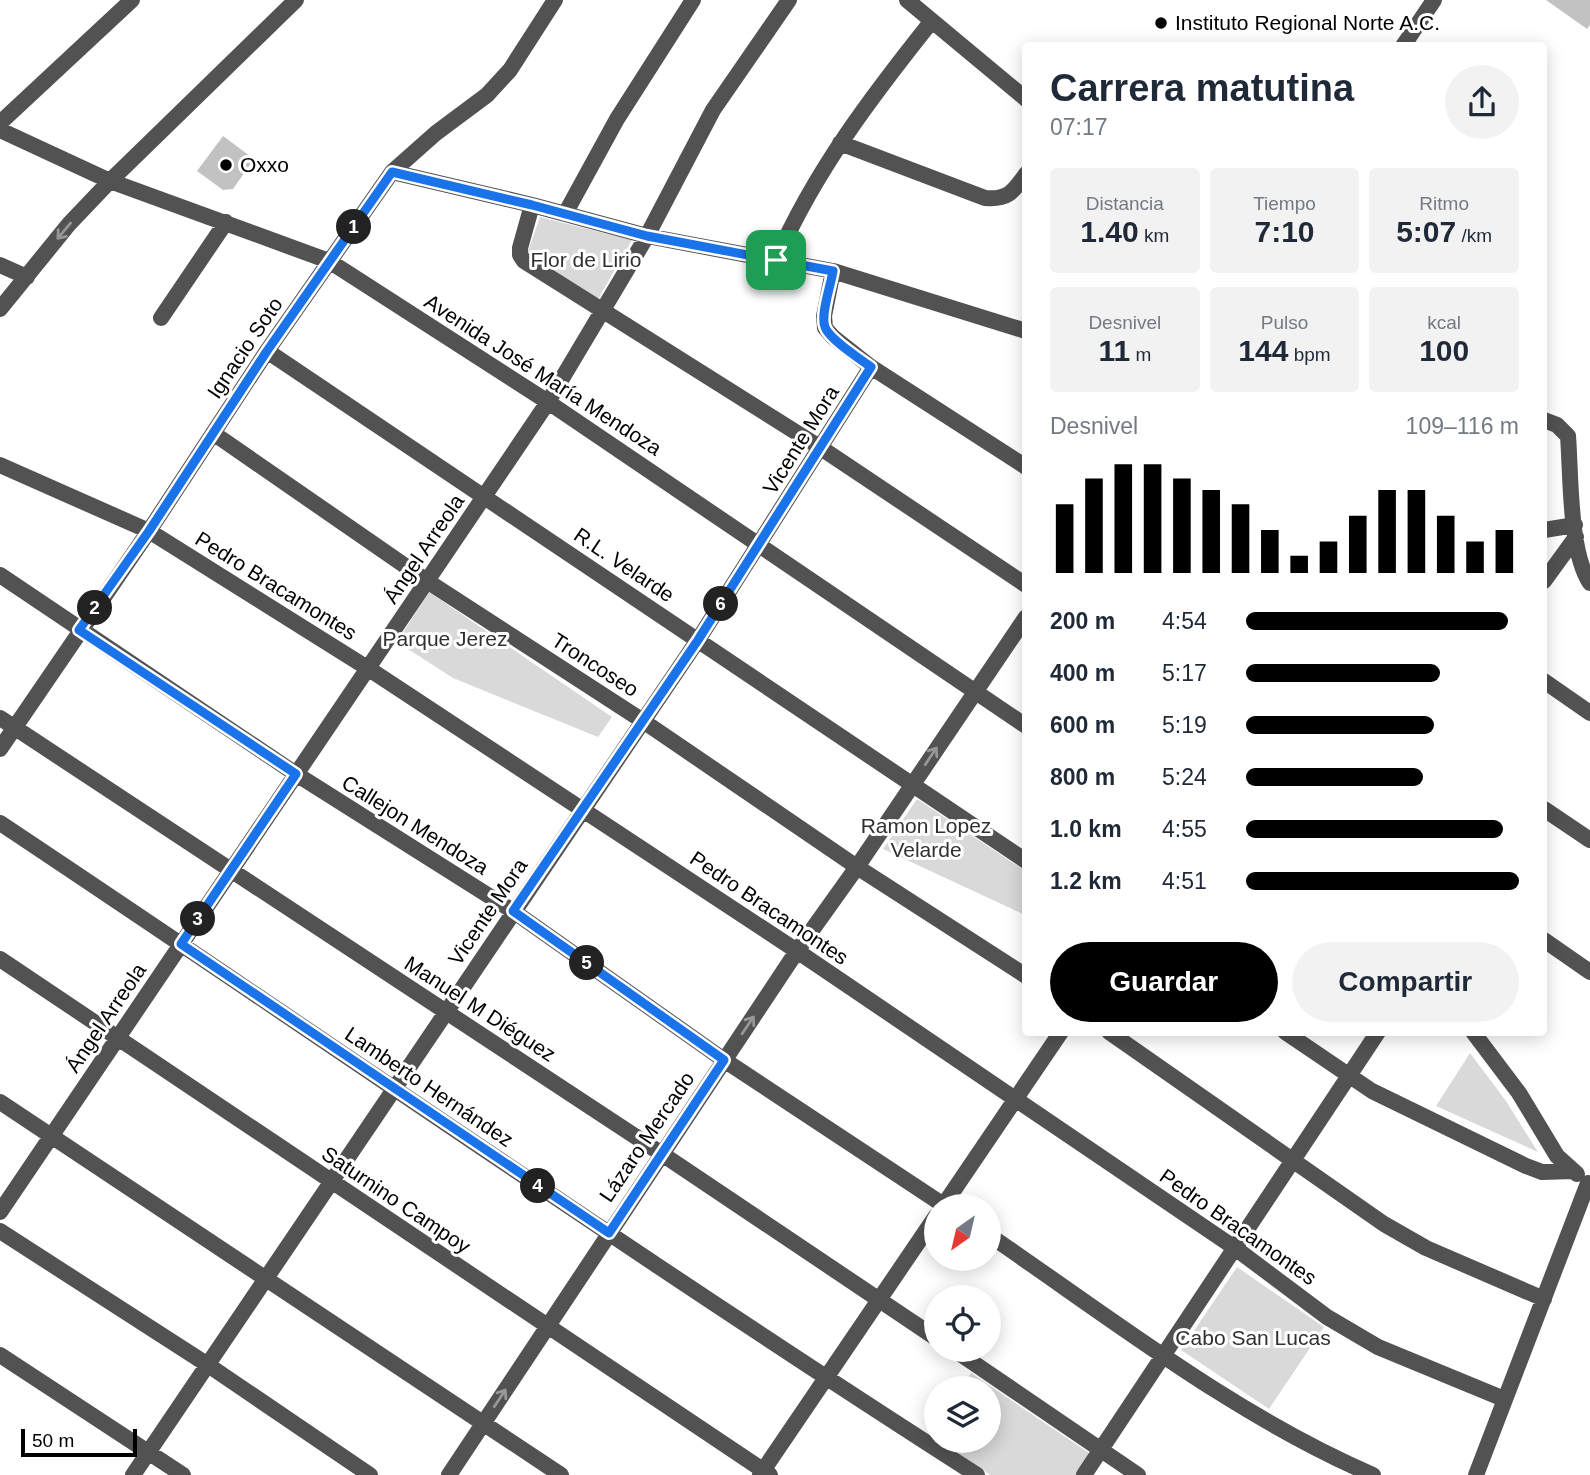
<!DOCTYPE html>
<html lang="es">
<meta charset="utf-8">
<style>
:root{--surface:#fff;--page:#f2f2f3;--text:#1f2937;--muted:#747a83;--accent:#000}
body{margin:0;font-family:Arial,sans-serif;background:var(--page);color:var(--text);height:100vh;display:flex;flex-direction:column;font-size:26px;white-space:nowrap}
*{box-sizing:border-box;margin:0}
p{font-size:23px;color:var(--muted)}
.icon{flex:none;width:38px;height:38px;fill:none;stroke:currentColor;stroke-width:2;stroke-linecap:round;stroke-linejoin:round}
.map{position:relative;flex:1;overflow:hidden}
.details{position:absolute;left:1022px;top:42px;width:525px;height:994px;display:flex;flex-direction:column;background:var(--surface);border-radius:7px;box-shadow:0 4px 18px #0003}
.details>*{flex:none}
.needle{width:46px;rotate:214deg}
.buttons{position:absolute;left:924px;top:1194px;display:grid;gap:14px}
.buttons a{display:grid;place-items:center;width:77px;height:77px;border-radius:50%;background:var(--surface);box-shadow:0 4px 18px #0003;font-size:35px}
.scale{position:absolute;left:21px;bottom:18px;width:116px;box-sizing:border-box;padding-left:7px;border:4px solid #000;border-top:0;font-size:19px;line-height:24px;white-space:nowrap;color:#000;-webkit-text-stroke:5px #fff;paint-order:stroke}
.pin{position:absolute;display:grid;place-items:center;width:60px;height:60px;color:#fff;margin:-30px;border-radius:14px;box-shadow:0 4px 10px #0006}
.km{position:absolute;width:35px;height:35px;margin:-18px;border-radius:50%;background:#222;color:#fff;font-size:19px;line-height:35px;text-align:center}
.round{display:grid;place-items:center;flex:none;width:74px;height:74px;border-radius:37px;background:var(--page)}
.headline{display:flex;align-items:center;justify-content:space-between;height:119px;padding:0 28px}
h1{font-size:38px;font-weight:800;line-height:52px}
.metrics{display:grid;grid-template-columns:repeat(3,1fr);gap:10px;height:119px;padding:7px 28px}
.metrics div{display:grid;align-content:center;border-radius:7px;background:var(--page);text-align:center}
.metrics b{font-size:30px;font-weight:800}
.metrics small{font-size:19px;font-weight:400}
.metrics p{font-size:19px}
.chart{height:196px;padding:14px 28px}
.chart p{display:flex;justify-content:space-between}
.chart svg{width:100%;height:126px;margin-top:7px;stroke:var(--accent);stroke-width:6}
.cta{display:flex;gap:14px;margin-top:auto;padding:14px 28px}
.cta a{flex:1;height:80px;border-radius:42px;background:var(--accent);color:#fff;font-size:28px;font-weight:800;line-height:80px;text-align:center}
.cta a+a{background:var(--page);color:var(--text)}
ul{padding:0 28px;list-style:none;font-size:23px}
li{display:grid;grid-template-columns:112px 84px 1fr;align-items:center;height:52px}
li i{height:18px;border-radius:9px;background:var(--accent)}
.map>svg:first-child{display:block}
.green{fill:#d9d9d9}
.building{fill:#c2c2c2}
.lines{fill:none;stroke-linecap:round;stroke-linejoin:round}
.minor{stroke:#525252;stroke-width:16}
.oneway{stroke:#979797}
.route-casing{stroke:#fff;stroke-width:14}
.route{stroke:#1a73e8;stroke-width:9}
.poi-dot{fill:#000;stroke:#fff;stroke-width:2.5}
.labels{text-anchor:middle;stroke-width:6;stroke-linejoin:round;paint-order:stroke}
.poi-label{font-size:21px;fill:#000;stroke:#fff;text-anchor:start}
.park-label{font-size:21px;fill:#303030;stroke:#fff}
.street-label{font-size:21px;fill:#000;stroke:#fff}
</style>
<div class="map">
<svg width="1590" height="1475" viewBox="0 0 1590 1475">
<rect width="100%" height="100%" fill="#fff"/>
<!-- green -->
<path class="green" d="M540,217L632,240L597,301L526,257Z
M429,592L612,717L598,737L453,678L397,642Z
M917,799L1025,871V915L883,849Z
M1470,1053L1506,1101L1538,1152L1436,1106Z
M1237,1267L1324,1327L1269,1409L1181,1350Z
M971,1373L1092,1455L1078,1475H990L938,1440H989V1388H961Z"/>
<!-- building -->
<path class="building" d="M1546,0H1590V25L1587,29Z
M223,136L254,159L233,189L223,190L197,171Z"/>
<g class="lines">
<!-- minor -->
<path class="minor" d="M907,0L1026,99
M1403,46L1434,0
M0,123L132,0
M0,130L110,181L329,261L548,402L1026,726
M840,143L985,198C1008,200 1013,192 1026,174
M392,172L532,205L647,236L833,271L1026,331
M532,205L520,248V255L524,261L821,448L1026,585
M565,214L617,119L693,0
M776,260C814,172 872,96 931,22
M0,265L27,277
M833,271L824,316L825,328L833,337L871,367L1026,467
M0,309L69,224L110,181L296,0
M161,318L226,222
M267,351L1026,861
M1544,420L1557,425L1568,436C1571,474 1569,552 1590,583
M213,433L427,581L643,721L857,867L1026,976
M0,465L149,531L369,669L797,951L1235,1248L1327,1317L1378,1347L1504,1399
M1544,530L1575,525
M0,575L296,774L513,911L724,1060L945,1206
M1544,581L1576,537
M1544,681L1590,713
M0,718L662,1154L936,1338
M0,749L149,531L267,351L392,172L436,133L487,95L510,70L555,0
M1544,809L1590,840
M0,823C326,1040 647,1264 977,1475
M1544,940L1590,972
M0,959L770,1475
M1109,1032L1384,1224L1426,1248L1544,1299
M1285,1032L1372,1091L1526,1166L1542,1172L1573,1171
M1473,1032L1519,1093L1557,1156L1577,1174
M0,1102L561,1475
M943,1206L1061,1032
M0,1212L548,402L647,236L713,110L789,0
M0,1231L208,1365L370,1475
M989,1235C1112,1319 1236,1416 1373,1475
M953,1349L1138,1475
M0,1355L183,1475
M133,1475L698,640L871,367
M449,1475L797,951L857,867L1026,617
M760,1475L936,1216
M1084,1475L1378,1032
M1476,1475L1588,1183"/>
</g>
<!-- one-way arrows -->
<defs><path id="oneway-shaft" d="M-6 0H5M1.5-3L5.5 0L1.5 3" fill="none" stroke-width="1.6" stroke-linecap="round" stroke-linejoin="round" transform="scale(1.75)"/></defs>
<g class="oneway">
<use href="#oneway-shaft" transform="translate(64 231) rotate(130)"/>
<use href="#oneway-shaft" transform="translate(931 756) rotate(-56)"/>
<use href="#oneway-shaft" transform="translate(748 1025) rotate(-56)"/>
<use href="#oneway-shaft" transform="translate(500 1398) rotate(-56)"/>
</g>
<g class="lines">
<defs>
<path id="route" d="M392,172L532,205L647,236L833,271C831,285 820,315 825,327C829,339 860,359 871,367L698,640L513,911L724,1060L609,1233L181,944L296,774L79,630L149,531L267,351Z"/>
</defs>
<!-- route casing -->
<use href="#route" class="route-casing"/>
<!-- route -->
<use href="#route" class="route"/>
</g>
<!-- markers -->
<g class="poi-dot">
<circle cx="1161" cy="23" r="7"/>
<circle cx="226" cy="165" r="7"/>
</g>
<g class="labels">
<!-- poi labels -->
<g class="poi-label">
<text x="1175" y="30">Instituto Regional Norte A.C.</text>
<text x="240" y="172">Oxxo</text>
</g>
<!-- park labels -->
<g class="park-label">
<text x="586" y="267">Flor de Lirio</text>
<text x="445" y="646">Parque Jerez</text>
<text x="926" y="833">Ramon Lopez<tspan x="926" dy="24">Velarde</tspan></text>
<text x="1253" y="1345">Cabo San Lucas</text>
</g>
<!-- street labels -->
<g class="street-label">
<text transform="translate(245 348) rotate(-56)" y="7">Ignacio Soto</text>
<text transform="translate(543 375) rotate(33)" y="7">Avenida José María Mendoza</text>
<text transform="translate(801 440) rotate(-58)" y="7">Vicente Mora</text>
<text transform="translate(424 549) rotate(-56)" y="7">Ángel Arreola</text>
<text transform="translate(624 565) rotate(34)" y="7">R.L. Velarde</text>
<text transform="translate(276 586) rotate(32)" y="7">Pedro Bracamontes</text>
<text transform="translate(595 665) rotate(33)" y="7">Troncoseo</text>
<text transform="translate(415 825) rotate(32)" y="7">Callejon Mendoza</text>
<text transform="translate(769 908) rotate(34)" y="7">Pedro Bracamontes</text>
<text transform="translate(488 912) rotate(-56)" y="7">Vicente Mora</text>
<text transform="translate(480 1009) rotate(33)" y="7">Manuel M Diéguez</text>
<text transform="translate(106 1018) rotate(-56)" y="7">Ángel Arreola</text>
<text transform="translate(429 1087) rotate(34)" y="7">Lamberto Hernández</text>
<text transform="translate(647 1137) rotate(-56)" y="7">Lázaro Mercado</text>
<text transform="translate(396 1200) rotate(34)" y="7">Saturnino Campoy</text>
<text transform="translate(1238 1227) rotate(35)" y="7">Pedro Bracamontes</text>
</g>
</g>
</svg>
<div class="buttons">
<a><svg class="needle" viewBox="-14 -14 28 28"><path d="M0-13l5 13h-10z" fill="#e53935"/><path d="M0 13l5-13h-10z" fill="#747a83"/></svg></a>
<a><svg class="icon" aria-label="locate" viewBox="0 0 24 24"><circle cx="12" cy="12" r="6"/><path d="M12 2v4M12 18v4M2 12h4M18 12h4"/></svg></a>
<a><svg class="icon" aria-label="layers" viewBox="0 0 24 24"><path d="M12 4l9 5-9 5-9-5zM3 14l9 5 9-5"/></svg></a>
</div>
<div class="scale">50 m</div>
<div class="pin" style="left:776px;top:260px;background:#1e9e55"><svg class="icon" aria-label="arrive" viewBox="0 0 24 24"><path d="M6 21V4h12l-3 4 3 4H6"/></svg></div>
<b class="km" style="left:354px;top:227px">1</b>
<b class="km" style="left:95px;top:608px">2</b>
<b class="km" style="left:198px;top:919px">3</b>
<b class="km" style="left:538px;top:1186px">4</b>
<b class="km" style="left:587px;top:963px">5</b>
<b class="km" style="left:721px;top:604px">6</b>
<section class="details">
<div class="headline"><div><h1>Carrera matutina</h1><p>07:17</p></div><a class="round"><svg class="icon" aria-label="share" viewBox="0 0 24 24"><path d="M12 15V3M7 8l5-5 5 5M5 13v7h14v-7"/></svg></a></div>
<div class="metrics">
<div><p>Distancia</p><b>1.40<small> km</small></b></div>
<div><p>Tiempo</p><b>7:10</b></div>
<div><p>Ritmo</p><b>5:07<small> /km</small></b></div>
</div>
<div class="metrics">
<div><p>Desnivel</p><b>11<small> m</small></b></div>
<div><p>Pulso</p><b>144<small> bpm</small></b></div>
<div><p>kcal</p><b>100</b></div>
</div>
<div class="chart"><p><span>Desnivel</span>109–116 m</p>
<svg viewBox="0 0 160 44" preserveAspectRatio="none"><path d="M5 44V20M15 44V11M25 44V6M35 44V6M45 44V11M55 44V15M65 44V20M75 44V29M85 44V38M95 44V33M105 44V24M115 44V15M125 44V15M135 44V24M145 44V33M155 44V29"/></svg>
</div>
<ul>
<li><b>200 m</b>4:54<i style="width:96%"></i></li>
<li><b>400 m</b>5:17<i style="width:71%"></i></li>
<li><b>600 m</b>5:19<i style="width:69%"></i></li>
<li><b>800 m</b>5:24<i style="width:65%"></i></li>
<li><b>1.0 km</b>4:55<i style="width:94%"></i></li>
<li><b>1.2 km</b>4:51<i style="width:100%"></i></li>
</ul>
<div class="cta"><a>Guardar</a><a>Compartir</a></div>
</section>
</div>
